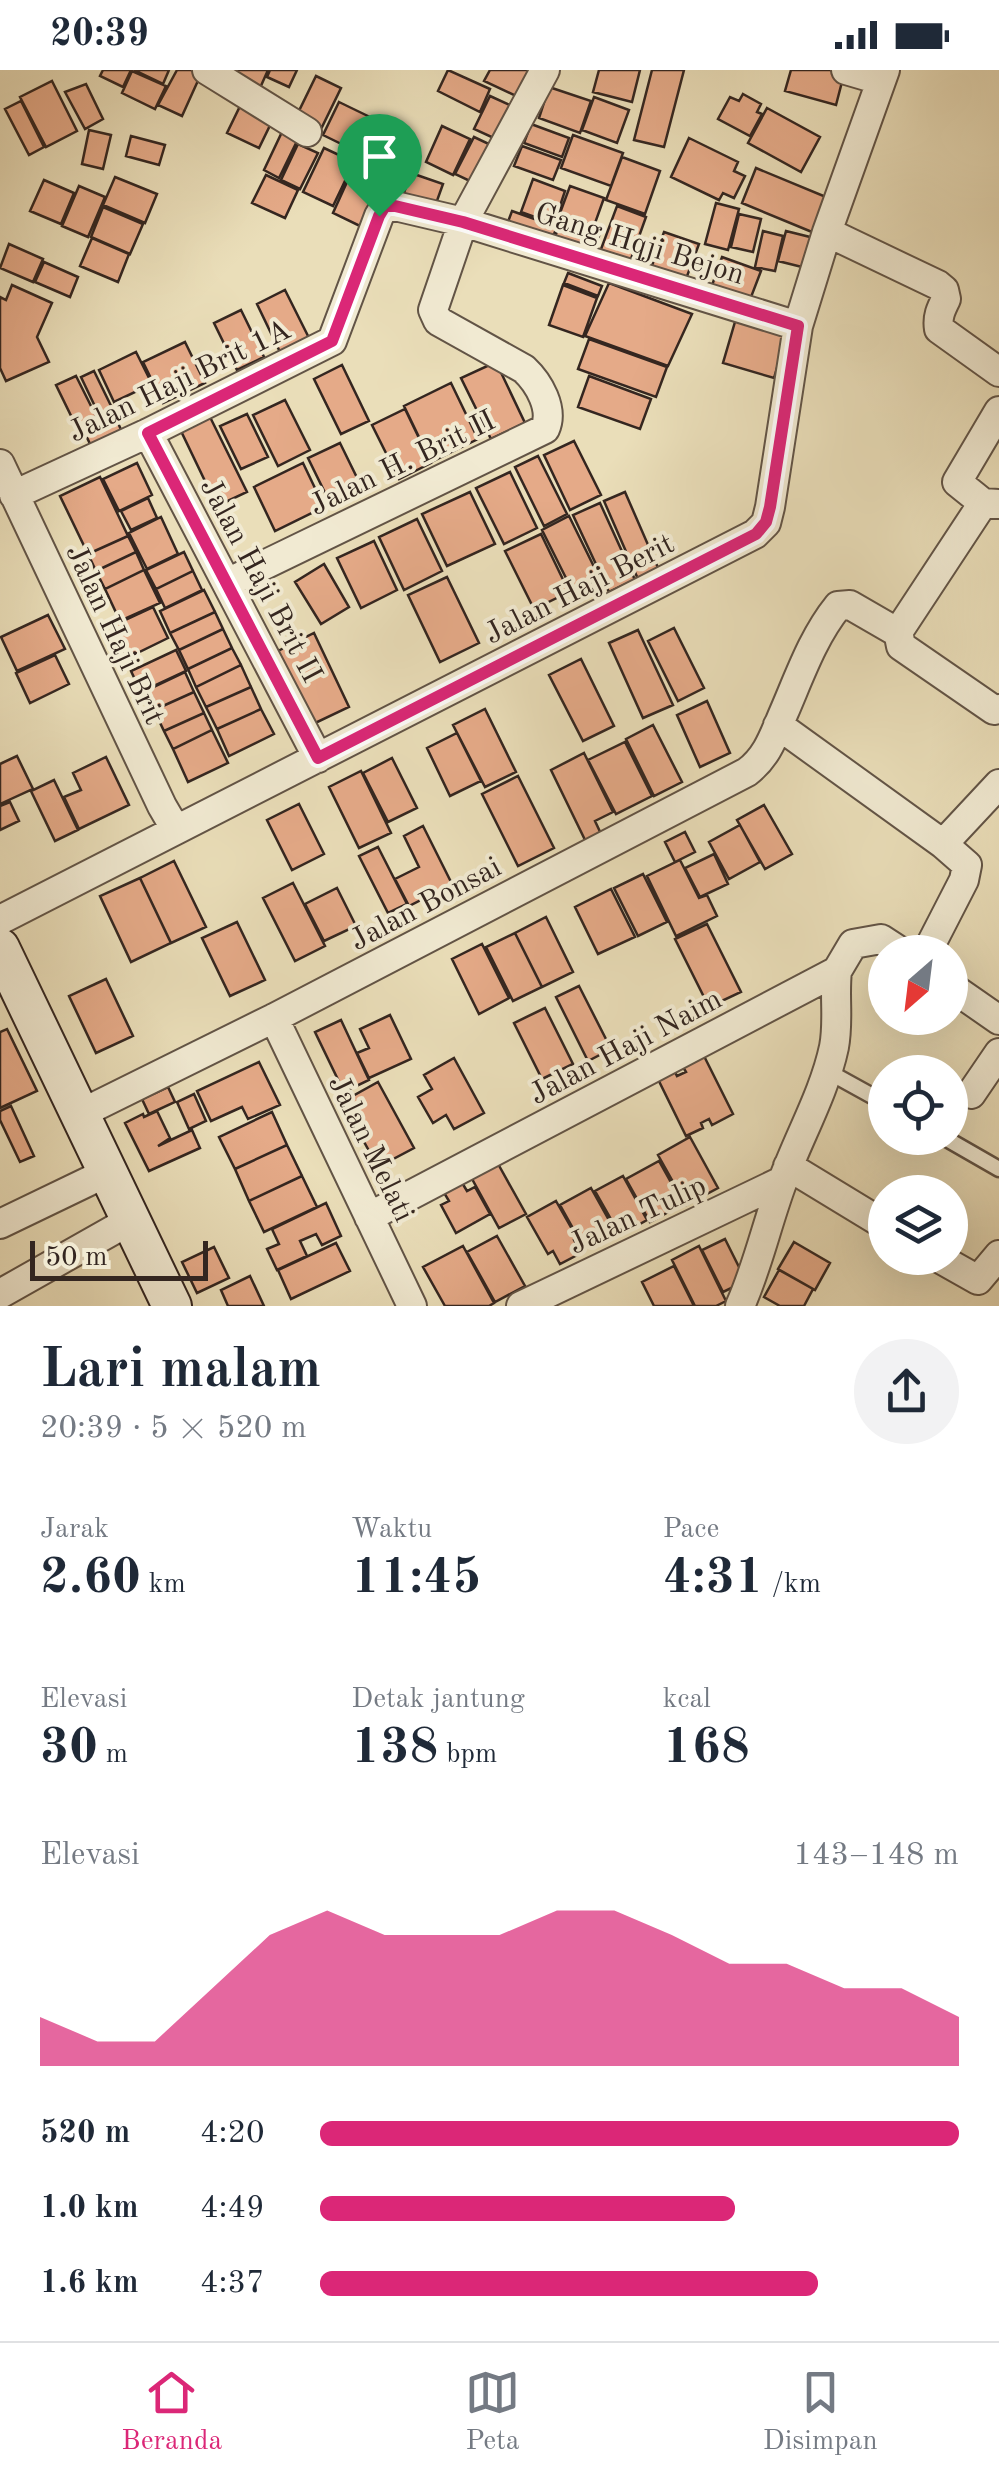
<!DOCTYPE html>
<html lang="id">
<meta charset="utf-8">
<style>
:root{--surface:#fff;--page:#f2f2f3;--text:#1f2937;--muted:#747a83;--line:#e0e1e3;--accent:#db2777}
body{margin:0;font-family:"Old Standard TT",serif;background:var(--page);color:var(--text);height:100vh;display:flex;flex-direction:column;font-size:38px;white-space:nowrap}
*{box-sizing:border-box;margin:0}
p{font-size:32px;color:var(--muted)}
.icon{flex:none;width:55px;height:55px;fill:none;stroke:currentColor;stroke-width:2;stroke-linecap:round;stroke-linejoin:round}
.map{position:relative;height:1236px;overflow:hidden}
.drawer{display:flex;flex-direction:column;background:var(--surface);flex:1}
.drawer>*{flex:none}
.needle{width:65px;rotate:208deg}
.buttons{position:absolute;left:868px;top:865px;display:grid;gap:20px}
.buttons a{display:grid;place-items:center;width:100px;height:100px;border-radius:50%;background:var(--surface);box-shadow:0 10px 40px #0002;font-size:50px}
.scale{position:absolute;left:30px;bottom:25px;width:178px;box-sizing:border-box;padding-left:10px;border:5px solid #342620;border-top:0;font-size:28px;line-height:35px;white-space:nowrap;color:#342620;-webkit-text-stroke:8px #f1ead2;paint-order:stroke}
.pin{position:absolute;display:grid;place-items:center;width:85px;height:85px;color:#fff;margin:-102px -42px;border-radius:50% 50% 50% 0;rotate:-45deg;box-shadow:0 0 10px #0007}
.pin .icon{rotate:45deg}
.round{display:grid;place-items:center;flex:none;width:105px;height:105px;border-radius:52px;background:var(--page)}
.overview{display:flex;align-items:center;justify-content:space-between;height:170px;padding:0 40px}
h1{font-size:55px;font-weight:600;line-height:75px}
.metrics{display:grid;grid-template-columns:repeat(3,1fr);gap:15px;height:170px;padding:10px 40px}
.metrics div{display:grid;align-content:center}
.metrics b{font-size:50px;font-weight:600}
.metrics small{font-size:28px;font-weight:400}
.metrics p{font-size:28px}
.chart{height:280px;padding:20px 40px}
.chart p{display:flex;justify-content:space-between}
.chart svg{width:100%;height:180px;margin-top:10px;fill:var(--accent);opacity:.7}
ul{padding:0 40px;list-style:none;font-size:32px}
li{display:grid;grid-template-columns:160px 120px 1fr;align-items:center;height:75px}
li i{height:25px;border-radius:12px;background:var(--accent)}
.status{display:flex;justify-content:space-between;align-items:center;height:70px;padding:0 50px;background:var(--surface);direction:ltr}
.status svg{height:28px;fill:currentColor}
.tabs{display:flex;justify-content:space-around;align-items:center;height:140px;border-top:2px solid var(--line);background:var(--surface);font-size:28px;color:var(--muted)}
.tabs a{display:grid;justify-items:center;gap:5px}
.tabs .active{color:var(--accent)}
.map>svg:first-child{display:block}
.building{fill:#e5aa88;stroke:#342620;stroke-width:2.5}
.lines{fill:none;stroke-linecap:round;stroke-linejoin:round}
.lane-casing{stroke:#625446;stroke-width:19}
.street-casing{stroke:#625446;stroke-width:32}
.secondary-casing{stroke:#342620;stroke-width:42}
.lane{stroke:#f1ead2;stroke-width:14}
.street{stroke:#f1ead2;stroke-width:28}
.secondary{stroke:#f1ead2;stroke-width:38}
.route-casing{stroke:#fff;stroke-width:20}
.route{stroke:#db2777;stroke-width:12}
.labels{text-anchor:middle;stroke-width:8;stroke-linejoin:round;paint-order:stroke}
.street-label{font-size:30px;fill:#342620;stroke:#f1ead2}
</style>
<div class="status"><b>20:39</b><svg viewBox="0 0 49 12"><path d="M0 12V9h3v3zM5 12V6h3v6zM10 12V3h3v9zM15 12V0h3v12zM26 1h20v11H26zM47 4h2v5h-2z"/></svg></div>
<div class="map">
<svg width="999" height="1236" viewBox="0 0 999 1236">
<rect width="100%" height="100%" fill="#eadeb9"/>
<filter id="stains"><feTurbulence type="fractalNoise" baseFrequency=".002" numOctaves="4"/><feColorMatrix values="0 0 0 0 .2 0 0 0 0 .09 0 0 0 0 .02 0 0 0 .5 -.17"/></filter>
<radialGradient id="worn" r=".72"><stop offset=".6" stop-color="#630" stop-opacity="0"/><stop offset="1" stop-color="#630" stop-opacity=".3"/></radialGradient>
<!-- building -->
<path class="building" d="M103,0H131L123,17L100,6Z
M134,0H169L163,14Z
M177,0H191L201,4L182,46L158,35Z
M222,0H268L260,18Z
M270,0H297L289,17L267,7Z
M448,0L490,19L480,42L438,21Z
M490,0H534L531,33L484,11Z
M599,0H640L632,32L593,22Z
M652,0H684L664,77L634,70Z
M791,0H830L844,4L836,35L785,21Z
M132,1L166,16L155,39L122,23Z
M316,6L341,18L322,57L297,45Z
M52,11L77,61L46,77L20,27Z
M86,14L103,49L85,59L65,22Z
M549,17L591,31L580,63L539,48Z
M743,24L761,34L757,42L762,44L750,66L718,49L730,27L739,31Z
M490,26L525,42L509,75L474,59Z
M594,27L629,40L617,73L582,60Z
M243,30L275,45L259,78L227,63Z
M21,31L44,77L29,85L5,39Z
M339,32L374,49L358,82L323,65Z
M767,38L820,67L801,102L748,73Z
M375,54L397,64L388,83L366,72Z
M531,54L569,68L562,87L524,73Z
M442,56L470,69L453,105L426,92Z
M89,60L111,65L103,99L82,94Z
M282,62L298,69L279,108L264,100Z
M573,65L623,83L611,116L561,98Z
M131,66L165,75L159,95L126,86Z
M474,67L508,83L491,121L455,104Z
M689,68L738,92L734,101L745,106L734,128L723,123L719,130L671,107Z
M298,74L318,83L300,119L281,110Z
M522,76L561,90L553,110L514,96Z
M324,78L354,92L333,136L303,122Z
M373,79L397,91L386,115L362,103Z
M622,87L660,101L645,144L606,130Z
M756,98L826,127L812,162L742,133Z
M352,101L380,115L360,156L333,143Z
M411,103L443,114L433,142L401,131Z
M266,105L298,120L285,148L252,133Z
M115,107L157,124L145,153L103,135Z
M533,109L565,121L554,154L521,142Z
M44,110L74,123L61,154L30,141Z
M79,116L105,127L88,167L62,156Z
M570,116L604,128L594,156L560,143Z
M716,133L739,139L728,180L705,174Z
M617,136L646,147L627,200L597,190Z
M103,137L143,154L130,184L91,167Z
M512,141L557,157L549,176L505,160Z
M739,144L761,149L753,182L731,177Z
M562,146L601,160L592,187L553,173Z
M763,161L783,166L775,201L755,197Z
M786,161L814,168L806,198L778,191Z
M664,162L699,174L683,217L649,204Z
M92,168L129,184L118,212L80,196Z
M9,174L43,189L33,212L0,198Z
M722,187L761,201L748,235L710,221Z
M44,192L78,207L70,227L35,212Z
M568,203L602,216L598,226L564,213Z
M609,213L692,244L668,296L585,266Z
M12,215L52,233L37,267L49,292L6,311L0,298V227L6,230Z
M563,215L597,228L583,267L549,255Z
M285,220L310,270L281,284L257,234Z
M241,240L264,287L237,300L214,253Z
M737,245L788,260L774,308L723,293Z
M589,269L667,297L656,327L578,299Z
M185,272L205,313L163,333L143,292Z
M136,282L152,314L114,332L99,300Z
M496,292L525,353L491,369L461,308Z
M342,295L369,351L341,364L314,309Z
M94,301L114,342L101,349L81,307Z
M76,306L99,352L79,362L56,315Z
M589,306L651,329L640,359L578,337Z
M451,313L478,369L431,392L404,336Z
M285,330L310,380L278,396L253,345Z
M405,339L431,393L399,409L372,355Z
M247,344L268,387L241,399L220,356Z
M115,346L122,362L91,376L84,361Z
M210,347L247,422L217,436L181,361Z
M574,371L601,425L570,440L544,385Z
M340,373L363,420L331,435L308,388Z
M538,386L567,444L544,456L515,397Z
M137,393L152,425L119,441L103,409Z
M303,393L324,437L275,461L254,417Z
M510,402L537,458L504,474L476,418Z
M100,407L128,466L88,484L60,426Z
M470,422L495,474L447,496L422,444Z
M625,422L659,500L638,509L604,431Z
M148,428L157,448L131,460L121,441Z
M600,433L635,510L609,522L573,445Z
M569,446L600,509L573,522L542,460Z
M161,447L178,484L147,499L129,463Z
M417,449L442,501L404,520L379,467Z
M541,464L569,522L534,539L505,481Z
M128,466L136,482L96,501L88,484Z
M374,471L397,520L361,538L337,488Z
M136,482L144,500L105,519L96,501Z
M184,482L193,501L156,519L146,500Z
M324,494L349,537L321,554L295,512Z
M144,500L160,533L120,551L105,519Z
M193,501L202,520L165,538L156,519Z
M447,507L479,573L440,592L408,525Z
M204,520L215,542L170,563L160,541Z
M153,537L168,568L127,588L112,556Z
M215,542L223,559L179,580L170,563Z
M48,545L65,579L17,601L1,567Z
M674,558L704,618L678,631L648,571Z
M223,559L232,578L188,599L179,580Z
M638,560L673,635L643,648L609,573Z
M314,563L349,637L311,655L276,582Z
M232,578L241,595L196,617L188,599Z
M176,580L186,601L141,622L131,601Z
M55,585L69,614L30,633L16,603Z
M581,589L614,656L583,671L549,605Z
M241,595L251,617L206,637L196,617Z
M185,602L194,622L154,640L145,621Z
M251,617L261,639L217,659L206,637Z
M194,622L204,643L164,661L154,640Z
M707,631L730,683L700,697L677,645Z
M261,639L274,664L229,686L217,659Z
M485,639L516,702L485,717L453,655Z
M204,643L212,660L173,679L164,661Z
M653,655L682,712L654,726L626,669Z
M212,660L228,693L188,712L173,679Z
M457,663L481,711L450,726L427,678Z
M625,672L652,726L616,744L588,690Z
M584,683L613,742L595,751L602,766L587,774L551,700Z
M17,686L33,719L0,734V694Z
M106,687L129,735L79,759L64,727L81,720L73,703Z
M392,688L417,738L388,752L363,703Z
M361,701L391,763L359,778L329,717Z
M518,706L554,778L518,796L482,724Z
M54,710L78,760L55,771L31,721Z
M10,732L19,751L0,760V736Z
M299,734L324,784L292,800L267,750Z
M764,735L792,784L765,799L737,750Z
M740,755L760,792L729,809L709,772Z
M423,756L452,814L409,836L395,809L419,797L404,766Z
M685,762L695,782L675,792L665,772Z
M378,777L407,834L388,843L359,786Z
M714,784L728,814L700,827L685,798Z
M680,790L699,828L707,825L717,846L676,866L647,806Z
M174,791L206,857L171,873L140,808Z
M643,804L667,852L638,866L614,818Z
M140,808L171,873L131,892L100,826Z
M293,813L325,876L295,891L263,828Z
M337,818L356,856L324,871L305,834Z
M611,819L635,867L598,884L575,837Z
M546,847L573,902L542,917L515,863Z
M237,852L265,910L230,926L202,868Z
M707,854L741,922L709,937L675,869Z
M515,863L542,917L513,931L486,877Z
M482,874L509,928L479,944L452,889Z
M106,909L133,966L96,983L69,926Z
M579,916L611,979L588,991L556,927Z
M545,938L573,994L542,1009L514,953Z
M390,945L411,989L369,1008L357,983L369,978L360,959Z
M341,950L369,1010L344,1022L315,962Z
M7,959L37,1021L0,1038V962Z
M704,986L733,1044L712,1055L709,1049L701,1053L703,1058L686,1066L654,1001L670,992L677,1006L686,1002L683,997Z
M454,988L484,1043L454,1059L446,1045L433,1053L418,1027L432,1019L424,1005Z
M259,992L280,1035L248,1049L242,1037L211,1051L197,1021Z
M378,1012L414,1078L378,1097L342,1032Z
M168,1017L175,1032L149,1044L142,1029Z
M194,1024L206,1051L189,1059L177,1032Z
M11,1036L34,1086L20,1092L0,1050V1041Z
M157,1041L170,1068L158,1076L192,1060L200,1078L149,1101L125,1053L143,1044L144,1047Z
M272,1042L287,1075L235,1099L219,1067Z
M690,1067L718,1118L686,1135L658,1085Z
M287,1075L302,1106L249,1131L235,1099Z
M659,1091L683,1134L650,1152L626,1109Z
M497,1092L526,1144L499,1158L471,1107Z
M302,1106L317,1137L264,1162L249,1131Z
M623,1106L647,1150L620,1165L595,1121Z
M461,1111L467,1121L475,1117L490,1144L456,1163L441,1135L449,1131L443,1121Z
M591,1118L615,1161L584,1178L560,1135Z
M556,1131L577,1168L574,1170L581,1183L560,1194L553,1181L548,1184L527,1147Z
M326,1133L341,1166L322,1175L316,1164L300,1171L307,1186L277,1200L267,1179L279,1174L272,1159Z
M497,1166L525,1216L495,1232L467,1182Z
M725,1169L746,1211L723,1222L702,1180Z
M794,1172L830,1193L815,1220L778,1199Z
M336,1173L350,1201L291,1229L278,1200Z
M463,1176L494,1233L489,1236H445L423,1197Z
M699,1176L726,1231L716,1236H695L672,1190Z
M214,1177L229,1208L197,1223L182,1192Z
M674,1196L694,1236H654L642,1212Z
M779,1200L813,1219L804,1236H780L764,1227Z
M250,1206L264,1236H228L221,1220Z"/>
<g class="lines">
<defs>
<path id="lane" d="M827,1001L885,1033
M945,1068L999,1099"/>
<path id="street" d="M207,0L307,62
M846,0L880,10
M827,162L938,215L944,220L946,229C941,239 937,247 939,259L999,302
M999,341L957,412L983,433L999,434
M148,363L318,688
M0,394L162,736L176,760
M14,425L148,363L332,271L379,146L385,136H395L463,152L798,256
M227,513L545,359C554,339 539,313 524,299L438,251L433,240L463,152L545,0
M898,561L901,576L994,640L999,639
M778,655L943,774L967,795L964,810L927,882
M943,774L999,714
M0,850L755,464L766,453L770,437L798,256L827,162L885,0
M950,916L999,950
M274,948L412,1236
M971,1024L999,983
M80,1044L274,948L747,702C768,686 774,665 784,642C800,605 813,567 838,536L850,535L895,561L900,559L983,433
M788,1096L885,1155
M369,1147L837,901L853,874L881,869L901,882
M0,1154L108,1102
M939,1188L978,1210L999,1185
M0,1224L131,1150
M521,1236L782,1111
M740,1236C758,1196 767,1153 782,1113C798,1068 824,1024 834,977C839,951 834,926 837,901"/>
<path id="secondary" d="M0,878L172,1236"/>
</defs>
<!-- lane casing -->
<use href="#lane" class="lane-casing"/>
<!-- street casing -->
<use href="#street" class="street-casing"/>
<!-- secondary casing -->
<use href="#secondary" class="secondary-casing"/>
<!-- lane -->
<use href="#lane" class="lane"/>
<!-- street -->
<use href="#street" class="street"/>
<!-- secondary -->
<use href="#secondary" class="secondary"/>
</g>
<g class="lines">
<defs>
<path id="route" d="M385,136H395L463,152L798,256L770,437L766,452L756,464L318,688L148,363L332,271L379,146Z"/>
</defs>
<!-- route casing -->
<use href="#route" class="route-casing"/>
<!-- route -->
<use href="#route" class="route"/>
</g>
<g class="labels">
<!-- street labels -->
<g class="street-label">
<text transform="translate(640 173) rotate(17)" y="10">Gang Hqji Bejon</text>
<text transform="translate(179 310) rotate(-26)" y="10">Jalan Haji Brit 1A</text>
<text transform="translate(402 392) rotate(-26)" y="10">Jalan H. Brit II</text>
<text transform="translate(262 510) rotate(62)" y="10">Jalan Haji Brit II</text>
<text transform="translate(579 518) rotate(-27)" y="10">Jalan Haji Berit</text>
<text transform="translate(116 564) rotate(65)" y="10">Jalan Haji Brit</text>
<text transform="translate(425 833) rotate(-28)" y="10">Jalan Bonsai</text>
<text transform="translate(625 976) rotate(-28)" y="10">Jalan Haji Naim</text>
<text transform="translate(372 1078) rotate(64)" y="10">Jalan Melati</text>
<text transform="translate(637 1144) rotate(-25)" y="10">Jalan Tulip</text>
</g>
</g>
<rect width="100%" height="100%" filter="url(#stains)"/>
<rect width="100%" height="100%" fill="url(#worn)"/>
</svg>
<div class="buttons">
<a><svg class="needle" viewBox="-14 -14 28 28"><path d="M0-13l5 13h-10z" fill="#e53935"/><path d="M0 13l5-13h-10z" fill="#747a83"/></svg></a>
<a><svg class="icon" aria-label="locate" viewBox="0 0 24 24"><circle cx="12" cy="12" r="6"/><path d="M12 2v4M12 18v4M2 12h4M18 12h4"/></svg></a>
<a><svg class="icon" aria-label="layers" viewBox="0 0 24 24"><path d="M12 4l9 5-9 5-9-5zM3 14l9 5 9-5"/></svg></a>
</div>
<div class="scale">50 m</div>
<div class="pin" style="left:379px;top:146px;background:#1e9e55"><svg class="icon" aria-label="arrive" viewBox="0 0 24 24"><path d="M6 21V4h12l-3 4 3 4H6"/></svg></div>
</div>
<section class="drawer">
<div class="overview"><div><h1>Lari malam</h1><p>20:39 · 5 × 520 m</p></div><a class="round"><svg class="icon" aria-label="share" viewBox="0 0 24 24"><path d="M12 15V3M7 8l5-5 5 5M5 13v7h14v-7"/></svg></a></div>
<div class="metrics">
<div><p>Jarak</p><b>2.60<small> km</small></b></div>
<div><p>Waktu</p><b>11:45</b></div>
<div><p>Pace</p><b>4:31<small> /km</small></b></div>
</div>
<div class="metrics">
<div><p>Elevasi</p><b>30<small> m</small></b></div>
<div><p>Detak jantung</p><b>138<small> bpm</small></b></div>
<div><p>kcal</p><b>168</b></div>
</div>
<div class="chart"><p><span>Elevasi</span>143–148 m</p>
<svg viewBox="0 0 160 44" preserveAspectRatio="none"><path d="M0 44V32L10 38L20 38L30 25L40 12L50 6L60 12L70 12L80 12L90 6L100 6L110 12L120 19L130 19L140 25L150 25L160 32V44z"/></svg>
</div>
<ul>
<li><b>520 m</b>4:20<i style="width:100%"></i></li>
<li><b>1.0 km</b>4:49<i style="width:65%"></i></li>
<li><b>1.6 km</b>4:37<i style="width:78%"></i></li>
</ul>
</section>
<nav class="tabs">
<a class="active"><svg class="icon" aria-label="home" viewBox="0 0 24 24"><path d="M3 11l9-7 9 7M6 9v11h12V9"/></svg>Beranda</a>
<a><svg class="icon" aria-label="map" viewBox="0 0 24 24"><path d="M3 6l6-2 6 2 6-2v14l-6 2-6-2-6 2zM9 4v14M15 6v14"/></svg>Peta</a>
<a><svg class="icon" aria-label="saved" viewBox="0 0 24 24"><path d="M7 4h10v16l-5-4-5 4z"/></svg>Disimpan</a>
</nav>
